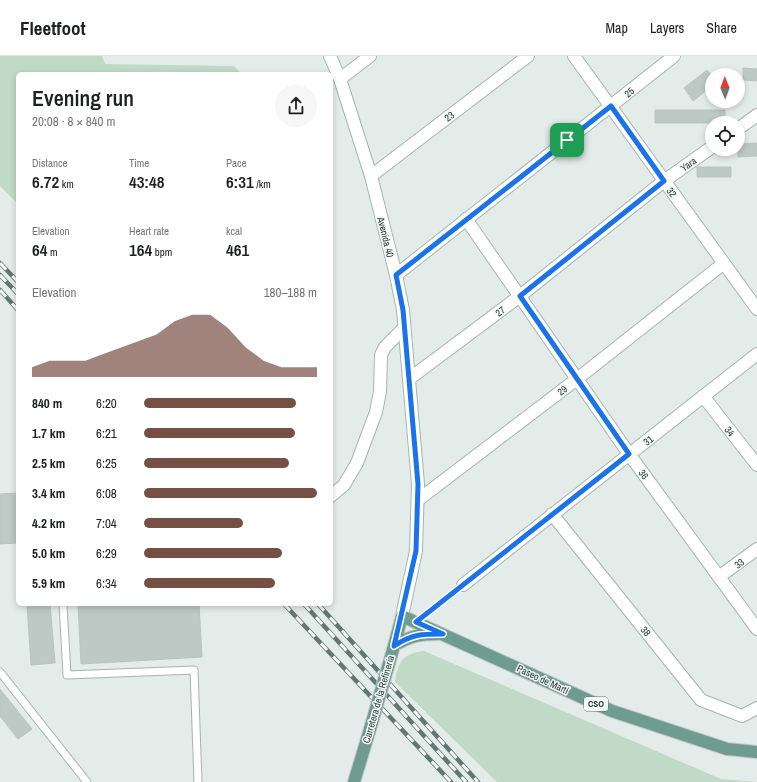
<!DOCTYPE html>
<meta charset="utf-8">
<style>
:root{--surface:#fff;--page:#f6f6f6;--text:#202124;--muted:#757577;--line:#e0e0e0;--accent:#775045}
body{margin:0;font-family:"Archivo Narrow",sans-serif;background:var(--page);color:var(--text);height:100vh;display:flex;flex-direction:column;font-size:15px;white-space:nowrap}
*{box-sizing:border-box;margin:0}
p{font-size:13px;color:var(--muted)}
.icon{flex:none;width:22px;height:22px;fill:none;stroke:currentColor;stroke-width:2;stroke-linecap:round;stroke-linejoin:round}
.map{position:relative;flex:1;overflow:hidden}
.drawer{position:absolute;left:16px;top:16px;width:317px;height:534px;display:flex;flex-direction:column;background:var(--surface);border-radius:6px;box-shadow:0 2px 6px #0003}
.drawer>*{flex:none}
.needle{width:26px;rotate:359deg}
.tools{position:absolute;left:705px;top:12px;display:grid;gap:8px}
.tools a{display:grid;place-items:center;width:40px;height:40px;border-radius:50%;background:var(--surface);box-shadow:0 2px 6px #0003;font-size:20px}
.pin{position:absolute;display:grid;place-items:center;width:34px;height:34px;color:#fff;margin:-17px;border-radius:8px;box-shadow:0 2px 6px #0006}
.round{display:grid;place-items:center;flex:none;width:42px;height:42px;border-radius:21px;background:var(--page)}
.head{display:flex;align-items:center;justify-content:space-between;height:68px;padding:0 16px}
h1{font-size:22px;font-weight:600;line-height:30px}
.figures{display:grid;grid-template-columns:repeat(3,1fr);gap:6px;height:68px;padding:4px 16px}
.figures div{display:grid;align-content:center}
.figures b{font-size:17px;font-weight:600}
.figures small{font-size:11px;font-weight:400}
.figures p{font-size:11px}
.chart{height:112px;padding:8px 16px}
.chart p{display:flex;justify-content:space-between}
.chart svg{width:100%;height:72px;margin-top:4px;fill:var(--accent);opacity:.7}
ul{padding:0 16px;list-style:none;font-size:13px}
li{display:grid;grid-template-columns:64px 48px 1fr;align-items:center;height:30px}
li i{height:10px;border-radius:5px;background:var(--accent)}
header{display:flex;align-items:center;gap:24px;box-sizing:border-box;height:56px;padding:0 20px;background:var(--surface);border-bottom:1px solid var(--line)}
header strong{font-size:19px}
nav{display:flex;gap:22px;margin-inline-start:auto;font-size:14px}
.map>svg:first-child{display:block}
.green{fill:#c0dac7}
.building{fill:#bdc9c5;stroke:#b8c5bf}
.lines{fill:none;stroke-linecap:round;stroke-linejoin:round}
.lane-casing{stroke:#a7b3b0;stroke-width:9}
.street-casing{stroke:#a7b3b0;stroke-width:14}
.secondary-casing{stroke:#a4b6b0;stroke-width:14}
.primary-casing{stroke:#c2c8c7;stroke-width:14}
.path{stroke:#89aca1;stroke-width:2;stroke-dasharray:2 3;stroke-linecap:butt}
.lane{stroke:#fff;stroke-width:7}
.street{stroke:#fff;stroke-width:12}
.secondary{stroke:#fff;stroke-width:12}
.primary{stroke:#6e9c90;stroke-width:12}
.rail-casing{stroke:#617771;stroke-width:4.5}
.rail{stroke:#f5f9f7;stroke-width:3;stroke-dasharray:9;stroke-linecap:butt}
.primary-bridge-casing{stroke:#c2c8c7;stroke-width:14;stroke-linecap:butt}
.primary-bridge{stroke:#6e9c90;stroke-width:12}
.route-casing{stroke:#fff;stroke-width:8}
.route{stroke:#1a73e8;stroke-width:5}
.labels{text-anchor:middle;stroke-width:3;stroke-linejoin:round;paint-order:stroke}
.shield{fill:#f5f9f7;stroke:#647470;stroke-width:1}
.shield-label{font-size:9px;font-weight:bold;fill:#263b36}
.street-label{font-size:10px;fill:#263b36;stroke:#f5f9f7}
</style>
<header>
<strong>Fleetfoot</strong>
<nav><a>Map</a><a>Layers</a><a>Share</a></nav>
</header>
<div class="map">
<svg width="757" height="726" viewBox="0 0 757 726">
<rect width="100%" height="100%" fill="#e4ece9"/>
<!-- green -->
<path class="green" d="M0,0H102L105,8L234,10L242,18H18V148L0,130Z
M424,595L721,723L757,726H497L395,626C398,606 402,598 424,595Z"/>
<!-- building -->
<path class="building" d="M743,12L757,13V25L743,24Z
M707,14L712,20V30L693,45L684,32Z
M655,54H725V67H655Z
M757,87V100L738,101V88Z
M697,111H731V121H697Z
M18,437V487L0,488V438Z
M27,548H50L55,607L31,609Z
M78,548H199L202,601L81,608Z
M0,633L32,673L18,683L0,660Z"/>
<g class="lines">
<defs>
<path id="lane" d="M63,548L67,619L194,614L198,726
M0,616L87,726"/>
<path id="street" d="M574,0L757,253
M340,23L370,0
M738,73L757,59
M371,120L528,0
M466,163L629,398L757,573
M409,323L520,240L664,125L712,91
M703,340L757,409
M331,440L344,429L357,407L376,356L380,336L381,299L385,291L404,272
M418,444L577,323L724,207
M552,458L701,644L742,660L757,652
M720,520L757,493
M463,529L757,298"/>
<path id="secondary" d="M330,0L340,23L371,120L396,219L403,254L418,428L416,495L402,560
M396,219L674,0"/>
<path id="primary" d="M394,590L402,560L612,655L727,693L757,696
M394,590C409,580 420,578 438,578
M354,726L370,673"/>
</defs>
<!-- lane casing -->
<use href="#lane" class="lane-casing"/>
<!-- street casing -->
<use href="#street" class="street-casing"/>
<!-- secondary casing -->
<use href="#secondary" class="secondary-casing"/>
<!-- primary casing -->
<use href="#primary" class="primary-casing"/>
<!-- path -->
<path class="path" d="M426,558L454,536"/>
<!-- lane -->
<use href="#lane" class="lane"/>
<!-- street -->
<use href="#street" class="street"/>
<!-- secondary -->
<use href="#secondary" class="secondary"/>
<!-- primary -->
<use href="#primary" class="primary"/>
<defs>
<path id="rail" d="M0,207L18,226
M0,219L18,238
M0,234L18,254
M284,548L451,726
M304,548L466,726
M318,548L478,726"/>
</defs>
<!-- rail casing -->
<use href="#rail" class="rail-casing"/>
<!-- rail -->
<use href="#rail" class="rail"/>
<defs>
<path id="primary-bridge" d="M370,673L394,590"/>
</defs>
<!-- primary-bridge casing -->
<use href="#primary-bridge" class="primary-bridge-casing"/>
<!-- primary-bridge -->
<use href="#primary-bridge" class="primary-bridge"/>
</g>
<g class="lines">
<defs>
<path id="route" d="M611,50L664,125L520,240L629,398L416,566L443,578C422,578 412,578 394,590L416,495L418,428L403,254L396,219Z"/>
</defs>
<!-- route casing -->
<use href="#route" class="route-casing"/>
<!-- route -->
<use href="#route" class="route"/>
</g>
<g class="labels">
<!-- shield labels -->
<rect class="shield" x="584" y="641" width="24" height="14" rx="3"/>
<g class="shield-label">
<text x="596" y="651">CSO</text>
</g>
<!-- street labels -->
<g class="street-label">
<text transform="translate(629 36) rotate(-39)" y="4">25</text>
<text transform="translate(449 60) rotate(-37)" y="4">23</text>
<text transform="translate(688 108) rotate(-35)" y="4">Yara</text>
<text transform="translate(672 136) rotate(54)" y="4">32</text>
<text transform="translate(386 181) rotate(76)" y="4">Avenida 40</text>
<text transform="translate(500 255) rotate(-37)" y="4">27</text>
<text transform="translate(562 334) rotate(-37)" y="4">29</text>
<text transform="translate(730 375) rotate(53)" y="4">34</text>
<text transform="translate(648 384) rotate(-38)" y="4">31</text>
<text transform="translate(644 418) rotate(53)" y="4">36</text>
<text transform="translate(739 507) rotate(-36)" y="4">33</text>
<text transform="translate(646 575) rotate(51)" y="4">38</text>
<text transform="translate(543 623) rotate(25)" y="4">Paseo de Martí</text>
<text transform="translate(378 643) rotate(-74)" y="4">Carretera de la Refinería</text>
</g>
</g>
</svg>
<div class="tools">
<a><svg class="needle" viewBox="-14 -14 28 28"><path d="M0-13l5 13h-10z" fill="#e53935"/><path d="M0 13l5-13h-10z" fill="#757577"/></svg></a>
<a><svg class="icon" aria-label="locate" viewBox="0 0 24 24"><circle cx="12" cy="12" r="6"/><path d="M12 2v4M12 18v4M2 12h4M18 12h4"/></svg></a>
</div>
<div class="pin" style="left:567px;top:84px;background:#1e9e55"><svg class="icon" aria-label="arrive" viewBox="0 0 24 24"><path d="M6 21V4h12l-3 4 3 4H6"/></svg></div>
<section class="drawer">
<div class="head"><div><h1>Evening run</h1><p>20:08 · 8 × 840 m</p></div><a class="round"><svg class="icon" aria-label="share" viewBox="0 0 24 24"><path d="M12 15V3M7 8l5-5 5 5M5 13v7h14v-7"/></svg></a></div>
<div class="figures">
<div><p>Distance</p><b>6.72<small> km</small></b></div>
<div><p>Time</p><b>43:48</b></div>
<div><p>Pace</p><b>6:31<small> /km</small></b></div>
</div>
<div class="figures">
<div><p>Elevation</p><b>64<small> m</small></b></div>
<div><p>Heart rate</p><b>164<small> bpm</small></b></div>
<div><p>kcal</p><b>461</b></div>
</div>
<div class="chart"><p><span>Elevation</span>180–188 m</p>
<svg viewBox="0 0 160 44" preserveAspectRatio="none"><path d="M0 44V38L10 34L20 34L30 34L40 30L50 26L60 22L70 18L80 10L90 6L100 6L110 14L120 26L130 34L140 38L150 38L160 38V44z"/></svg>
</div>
<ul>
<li><b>840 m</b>6:20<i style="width:88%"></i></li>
<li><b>1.7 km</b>6:21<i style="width:87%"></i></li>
<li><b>2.5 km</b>6:25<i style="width:84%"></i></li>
<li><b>3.4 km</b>6:08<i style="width:100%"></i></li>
<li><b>4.2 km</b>7:04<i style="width:57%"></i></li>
<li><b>5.0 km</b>6:29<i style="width:80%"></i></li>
<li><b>5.9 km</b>6:34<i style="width:76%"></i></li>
</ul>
</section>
</div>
